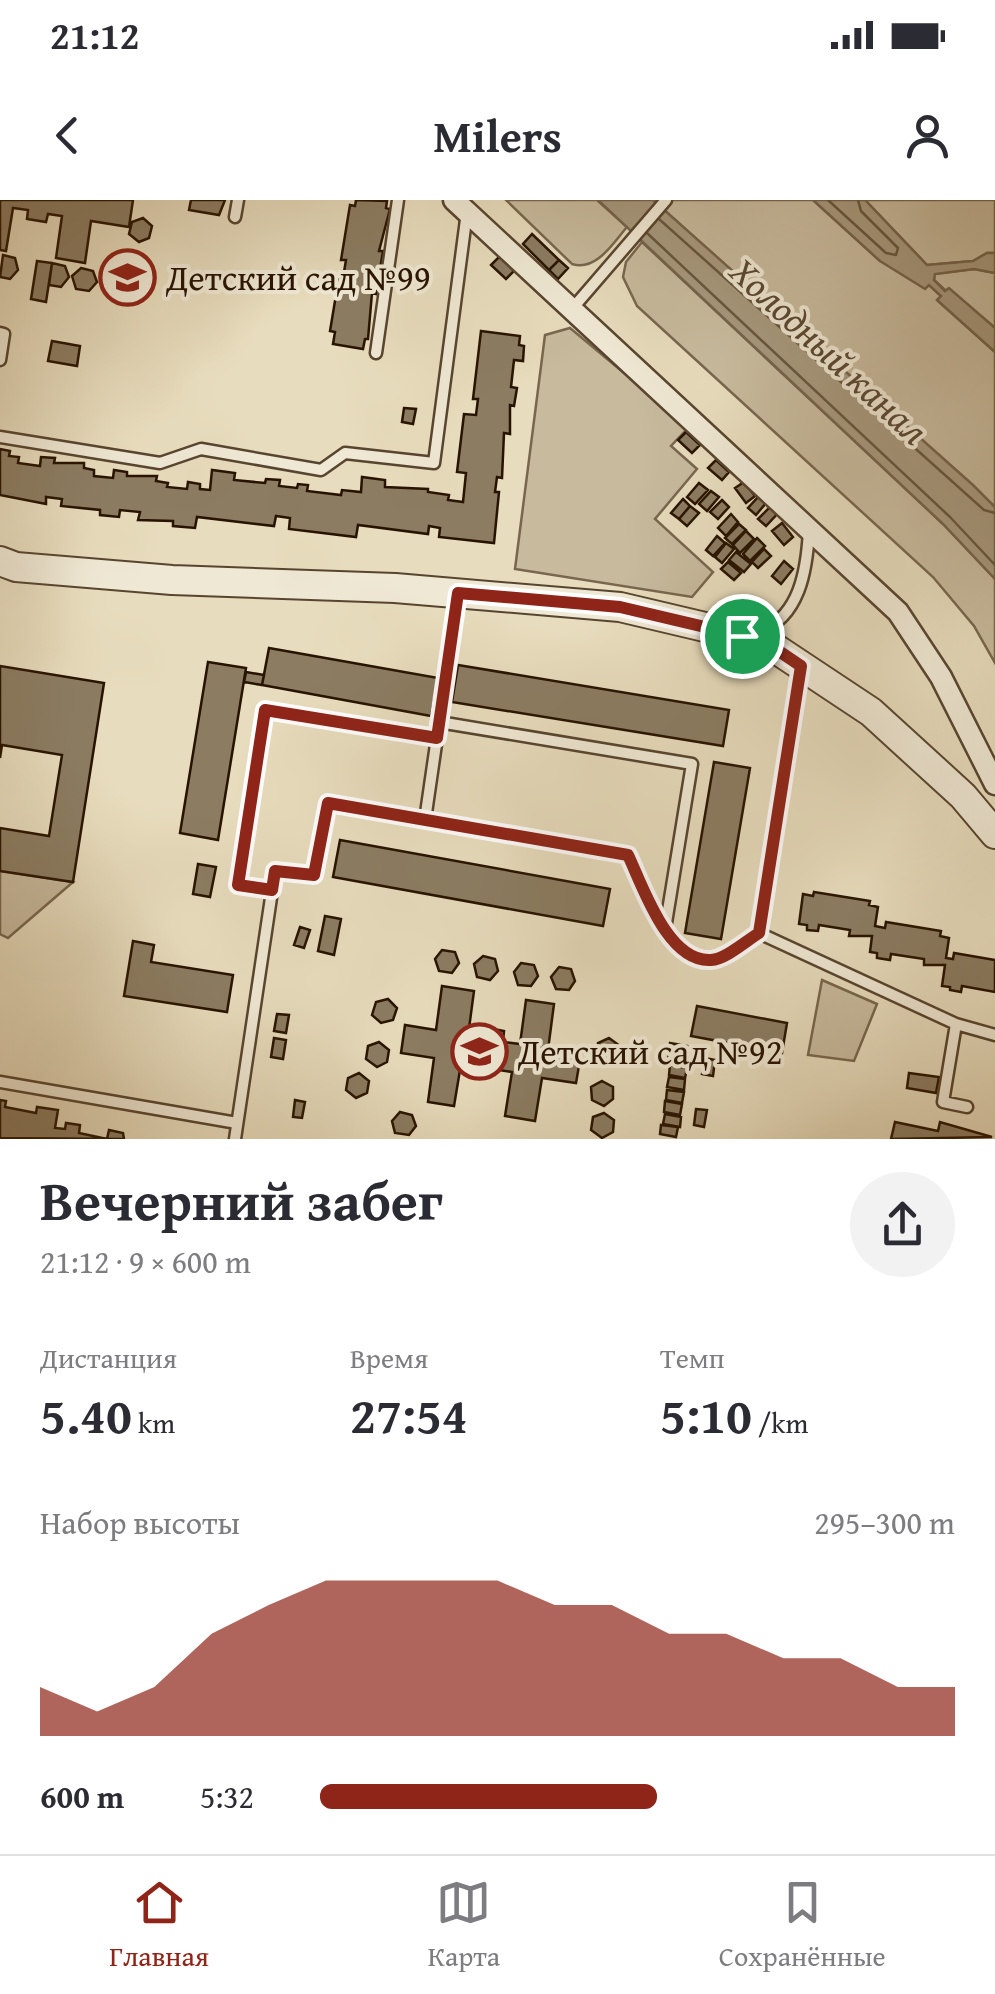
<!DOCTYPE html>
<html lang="ru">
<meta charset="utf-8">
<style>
:root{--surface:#fff;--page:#f2f2f3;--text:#2b2b33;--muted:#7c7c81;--line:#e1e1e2;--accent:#8f2418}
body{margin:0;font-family:"Gentium Book Plus",serif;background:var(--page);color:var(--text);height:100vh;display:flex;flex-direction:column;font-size:38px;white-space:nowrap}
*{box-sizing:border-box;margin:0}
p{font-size:32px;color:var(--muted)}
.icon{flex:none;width:55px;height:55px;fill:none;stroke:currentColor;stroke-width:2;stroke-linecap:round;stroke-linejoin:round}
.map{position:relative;height:939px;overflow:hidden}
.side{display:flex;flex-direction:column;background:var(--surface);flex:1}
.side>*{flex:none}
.pin{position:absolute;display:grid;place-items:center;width:85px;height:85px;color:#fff;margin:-42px;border:5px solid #fff;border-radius:50%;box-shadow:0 2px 10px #0007}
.round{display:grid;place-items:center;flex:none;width:105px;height:105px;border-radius:52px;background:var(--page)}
.head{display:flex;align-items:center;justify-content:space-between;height:170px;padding:0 40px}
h1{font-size:55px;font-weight:600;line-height:75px}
.metrics{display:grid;grid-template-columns:repeat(3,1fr);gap:15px;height:170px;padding:10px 40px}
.metrics div{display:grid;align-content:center}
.metrics b{font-size:50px;font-weight:600}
.metrics small{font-size:28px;font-weight:400}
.metrics p{font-size:28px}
.chart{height:280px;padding:20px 40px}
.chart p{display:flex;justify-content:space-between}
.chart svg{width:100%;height:180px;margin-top:10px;fill:var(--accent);opacity:.7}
ul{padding:0 40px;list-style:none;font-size:32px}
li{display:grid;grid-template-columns:160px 120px 1fr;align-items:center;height:75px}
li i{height:25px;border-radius:12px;background:var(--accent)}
.status{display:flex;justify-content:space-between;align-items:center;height:70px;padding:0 50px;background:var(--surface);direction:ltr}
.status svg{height:28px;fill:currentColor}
header{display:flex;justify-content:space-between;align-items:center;height:130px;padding:0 40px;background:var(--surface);font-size:45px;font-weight:600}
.tabs{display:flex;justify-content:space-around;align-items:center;height:140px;border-top:2px solid var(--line);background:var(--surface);font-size:28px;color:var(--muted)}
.tabs a{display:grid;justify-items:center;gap:5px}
.tabs .active{color:var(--accent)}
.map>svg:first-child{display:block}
.green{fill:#c7ba9d;stroke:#78664e;stroke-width:2.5}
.water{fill:#a6987d;stroke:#74634b;stroke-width:2.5}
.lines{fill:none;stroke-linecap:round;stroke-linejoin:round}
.shore{stroke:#67563e;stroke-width:2.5}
.building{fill:#8b7c62;stroke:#281300;stroke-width:2.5}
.service-casing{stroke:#58452f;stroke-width:15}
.minor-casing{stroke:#58452f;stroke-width:25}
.tertiary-casing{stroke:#58452f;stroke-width:32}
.service{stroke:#efe8d4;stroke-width:10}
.minor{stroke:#efe8d4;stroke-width:20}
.tertiary{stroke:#efe8d4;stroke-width:28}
.route-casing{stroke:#fff;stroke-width:20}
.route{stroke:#8f2418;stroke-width:12}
.labels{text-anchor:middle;stroke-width:8;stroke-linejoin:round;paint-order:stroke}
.poi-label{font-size:35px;fill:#281300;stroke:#efe8d4;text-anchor:start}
.water-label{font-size:38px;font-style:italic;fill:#5a4832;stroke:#efe8d4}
</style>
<div class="status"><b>21:12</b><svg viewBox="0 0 49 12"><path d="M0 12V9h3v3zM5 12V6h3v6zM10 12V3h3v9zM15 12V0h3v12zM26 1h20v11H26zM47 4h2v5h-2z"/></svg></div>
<header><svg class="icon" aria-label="back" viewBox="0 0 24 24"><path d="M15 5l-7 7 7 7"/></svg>Milers<svg class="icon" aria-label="person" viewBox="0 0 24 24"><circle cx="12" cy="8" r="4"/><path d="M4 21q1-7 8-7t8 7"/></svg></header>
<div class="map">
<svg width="995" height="939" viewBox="0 0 995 939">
<rect width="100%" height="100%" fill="#e7dcbd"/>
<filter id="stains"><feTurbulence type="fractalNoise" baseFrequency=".002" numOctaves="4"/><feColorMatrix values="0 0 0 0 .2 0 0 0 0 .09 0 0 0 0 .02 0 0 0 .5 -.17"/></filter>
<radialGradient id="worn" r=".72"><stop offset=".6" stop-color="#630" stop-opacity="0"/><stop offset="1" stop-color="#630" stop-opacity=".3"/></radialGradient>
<!-- green -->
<path class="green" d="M506,0H597L627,27C613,43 596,72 572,64Z
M653,0H813L880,61L929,85L941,96L938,101L995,152V307Z
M865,0H995V53H987L973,61L927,65Z
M642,42L943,324L995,379V463L974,426L933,377L637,106L623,77L626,62Z
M974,69L995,73V128L949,89L946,91L934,80V74Z
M570,128L689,227L671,246L697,269L655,319L713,372L692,397L515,369L545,135Z
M0,671L73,682L8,738L0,734Z
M822,780L877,804L854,861L808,855Z"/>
<!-- water -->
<path class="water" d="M598,0H653L973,285L995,307V379L943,324Z
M813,0H865L927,65L973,61L987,53H995V73L974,69L935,74L934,80L945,91L949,88L995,128V152L937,100L941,96L929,85L925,89L880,61Z"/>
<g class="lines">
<!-- shore -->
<path class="shore" d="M828,0L886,53L896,55L898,48L861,11L858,0
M659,19L984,310L995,313
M647,33L950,317L995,365"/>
</g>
<!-- building -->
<path class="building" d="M0,0H133L129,27L91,21L85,63L56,58L62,16L48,14L46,22L27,19L28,10L13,8L6,51L0,50Z
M191,0H225L219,15L189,10Z
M356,0L387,1L386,8L390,9L379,51H383L376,94L372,93L368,139H365L363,149L333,144L335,132L330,131L339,77L343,78L346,60H341L350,5L355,6Z
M143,18L152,26L149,38L139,42L129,34L132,22Z
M532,34L559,60L549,70L523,44Z
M3,55L15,58L18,70L10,79L0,77Z
M500,56L514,71L506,79L491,65Z
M559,60L568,68L558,79L549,70Z
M37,61L52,63L46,102L31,99Z
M52,63L65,66L69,77L61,87L49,85Z
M81,68L93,71L97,82L89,91L76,89L72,76Z
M481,131L520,136L519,145L524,146L523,161L514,160L511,187L517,188L514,206L510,205V234L504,233L502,278L497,277L495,292H499L494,343L439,337L440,328L429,326L428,334L358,325L356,337L289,329L290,318L276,316L274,326L197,317L195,328L173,326V321L138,320L140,312L120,310L119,317L100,315V310L61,306L62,299L46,297V304L0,295V249L10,251L9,256L19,257L18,263L40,266L41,257L55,258L54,263H84V268L94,270V276L113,278L114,270L127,272V276H157L156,281L168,283L167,287L187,289L188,282L200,284V289L210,290L212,270L235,273L234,280L265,283L266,279L280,280L279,286L297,288L298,284L308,285L307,291L341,295L342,290L361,292L362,277L385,280V287L428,289V292L449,295L448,300L463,302L466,273L457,272L464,214L476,215L478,199H473Z
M52,141L80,146L77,166L48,161Z
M404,208L416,209L413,224L402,222Z
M686,232L700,245L692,253L678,240Z
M716,260L729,272L722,280L708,268Z
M744,282L755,296L746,303L735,288Z
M699,283L708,290L695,304L687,297Z
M711,291L719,297L707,311L699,304Z
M759,296L766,303L756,315L748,308Z
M683,299L690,306L679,319L671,313Z
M722,300L729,307L718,319L710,312Z
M773,304L780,311L766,326L758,319Z
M690,306L699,313L687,326L679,319Z
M731,314L738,322L726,336L718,328Z
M782,323L793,337L784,345L772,331Z
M739,324L746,330L732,344L725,338Z
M746,331L754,339L740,353L733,345Z
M717,336L725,343L713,356L706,350Z
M757,338L765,346L750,361L743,354Z
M726,343L734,349L722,363L715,357Z
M764,349L771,356L758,368L752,362Z
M736,352L751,364L744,372L729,360Z
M784,361L793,369L781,384L772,376Z
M728,362L741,373L734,380L721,369Z
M269,448L438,478L431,516L262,485Z
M208,462L246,468L218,640L180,633Z
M458,465L729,510L723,546L452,502Z
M0,466L104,483L73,682L0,671V628L49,636L62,555L2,545L0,558Z
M246,472L264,475L262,485L244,482Z
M714,562L750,568L721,739L685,733Z
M340,640L610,689L603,726L333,677Z
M198,664L216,667L210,697L193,694Z
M814,692L870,701L869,705L878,707L875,726L885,728L886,722L941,731L940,736L949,738L946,758L953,759L954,753L995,760V792L962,786L961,792L950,790V787L942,786L945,765H924V759L891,754L890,760L877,758V753L870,752L872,736H849L850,730L819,725L818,731L807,730V725L799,724L803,694L813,696Z
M325,716L341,719L334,755L318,751Z
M300,727L310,730L304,748L294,745Z
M133,741L154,745L151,762L233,775L227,812L124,796Z
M442,750L455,752L459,763L452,773L439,771L435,759Z
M483,756L495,759L498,771L490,780L477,777L474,764Z
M521,763L534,765L538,776L531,786L518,785L514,772Z
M559,767L571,769L575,781L569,790L556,789L551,777Z
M442,786L474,791L468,836L482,838L483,827L504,831L503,842L520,844L526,800L554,804L548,850L581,854L576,883L542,878L535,921L505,916L512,872L461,864L454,906L428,902L434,858L401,853L405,825L436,830Z
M388,799L397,808L393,820L381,823L372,815L376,802Z
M697,806L787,823L782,853L691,836Z
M277,814L289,815L286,833L274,831Z
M274,838L286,840L283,859L271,857Z
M609,838L620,846L618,858L608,863L597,856L598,843Z
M379,842L389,850L387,862L377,867L366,859L368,846Z
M670,843L687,846L685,856L668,853Z
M669,854L685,856L683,867L667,864Z
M705,858L715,860L713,876L702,874Z
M670,865L687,868L685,878L669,875Z
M359,873L369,881L367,893L356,898L346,890L348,878Z
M909,873L939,877L936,893L907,888Z
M669,877L685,879L684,890L667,887Z
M602,881L613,887V899L604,906L592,900L591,887Z
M667,890L684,892L682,903L666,900Z
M0,900L6,901L5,907L36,913L37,907L58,910L55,928L65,929L66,923L80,925L79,933L107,939L109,930L123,933L124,939L0,938Z
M295,900L305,902L302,918L293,917Z
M665,901L682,904L680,915L664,912Z
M696,909L707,910L704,927L694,925Z
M400,912L412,915L416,926L409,935L395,933L392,921Z
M604,913L614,920L613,932L602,938L591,930L593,917Z
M665,914L681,917L680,927L663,924Z
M895,922L938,931L940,922L992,937L891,939Z
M661,925L678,927L676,937L660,934Z"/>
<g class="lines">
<defs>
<path id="service" d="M235,17L238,0
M572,109L666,0
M0,133L4,134L0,160
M376,153L398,0
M0,237L160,263L201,249L321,270L345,253L434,263L467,12
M757,432C800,419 807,369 809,330
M801,467L759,733L956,824L995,835
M439,522L692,564L665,729
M425,620L458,393
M272,690L238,685L265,510L437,538
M956,824L943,902L967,907
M0,882L237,923
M235,939L275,671L314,675L328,603L628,655C643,687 668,762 711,760C726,759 746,741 759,733"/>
<path id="minor" d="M454,0L898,412L941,477L995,584"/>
<path id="tertiary" d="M0,361L16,367L172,380L395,388L620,407L764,441L871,512L963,596L995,634"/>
</defs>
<!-- service casing -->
<use href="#service" class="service-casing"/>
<!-- minor casing -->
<use href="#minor" class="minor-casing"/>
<!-- tertiary casing -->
<use href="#tertiary" class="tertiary-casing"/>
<!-- service -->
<use href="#service" class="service"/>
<!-- minor -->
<use href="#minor" class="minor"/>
<!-- tertiary -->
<use href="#tertiary" class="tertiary"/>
</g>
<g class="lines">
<defs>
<path id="route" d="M458,393L620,407L764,441L801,466L759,733C746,741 726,759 711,760C668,763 643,687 628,655L328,603L314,675L275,671L272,690L238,685L265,510L437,538Z"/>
</defs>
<!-- route casing -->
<use href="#route" class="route-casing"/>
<!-- route -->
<use href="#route" class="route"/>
</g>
<!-- icons -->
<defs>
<symbol id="school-ring" viewBox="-11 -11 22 22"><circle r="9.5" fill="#efe8d4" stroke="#8f2418" stroke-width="1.5"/><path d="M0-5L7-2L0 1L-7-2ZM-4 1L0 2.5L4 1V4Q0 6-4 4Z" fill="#8f2418"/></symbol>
</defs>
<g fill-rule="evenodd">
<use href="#school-ring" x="96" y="46" width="63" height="63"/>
<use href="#school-ring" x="448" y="820" width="63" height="63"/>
</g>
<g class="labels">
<!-- poi labels -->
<g class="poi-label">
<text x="166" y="90">Детский сад №99</text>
<text x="518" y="864">Детский сад №92</text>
</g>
<!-- water labels -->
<g class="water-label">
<text transform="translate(829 151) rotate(43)" y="13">Холодный канал</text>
</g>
</g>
<rect width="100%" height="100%" filter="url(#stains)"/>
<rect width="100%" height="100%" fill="url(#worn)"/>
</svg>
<div class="pin" style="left:742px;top:436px;background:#1e9e55"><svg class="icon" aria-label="arrive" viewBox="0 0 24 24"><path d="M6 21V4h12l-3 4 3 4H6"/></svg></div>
</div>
<section class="side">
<div class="head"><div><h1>Вечерний забег</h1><p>21:12 · 9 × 600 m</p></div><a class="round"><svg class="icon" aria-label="share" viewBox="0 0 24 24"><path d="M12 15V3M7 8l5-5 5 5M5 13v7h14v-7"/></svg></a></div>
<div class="metrics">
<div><p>Дистанция</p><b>5.40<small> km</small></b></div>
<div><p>Время</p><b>27:54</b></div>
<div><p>Темп</p><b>5:10<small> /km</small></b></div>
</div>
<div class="chart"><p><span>Набор высоты</span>295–300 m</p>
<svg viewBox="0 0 160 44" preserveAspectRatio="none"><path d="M0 44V32L10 38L20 32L30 19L40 12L50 6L60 6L70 6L80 6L90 12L100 12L110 19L120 19L130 25L140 25L150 32L160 32V44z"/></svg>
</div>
<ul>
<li><b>600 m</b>5:32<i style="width:53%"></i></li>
</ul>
</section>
<nav class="tabs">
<a class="active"><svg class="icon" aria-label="home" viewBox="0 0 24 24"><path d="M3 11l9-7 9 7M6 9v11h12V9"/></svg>Главная</a>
<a><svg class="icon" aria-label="map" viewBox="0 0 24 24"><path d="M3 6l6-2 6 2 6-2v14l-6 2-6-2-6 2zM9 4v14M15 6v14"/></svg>Карта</a>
<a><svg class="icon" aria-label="saved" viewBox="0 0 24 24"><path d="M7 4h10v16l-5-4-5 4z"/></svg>Сохранённые</a>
</nav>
